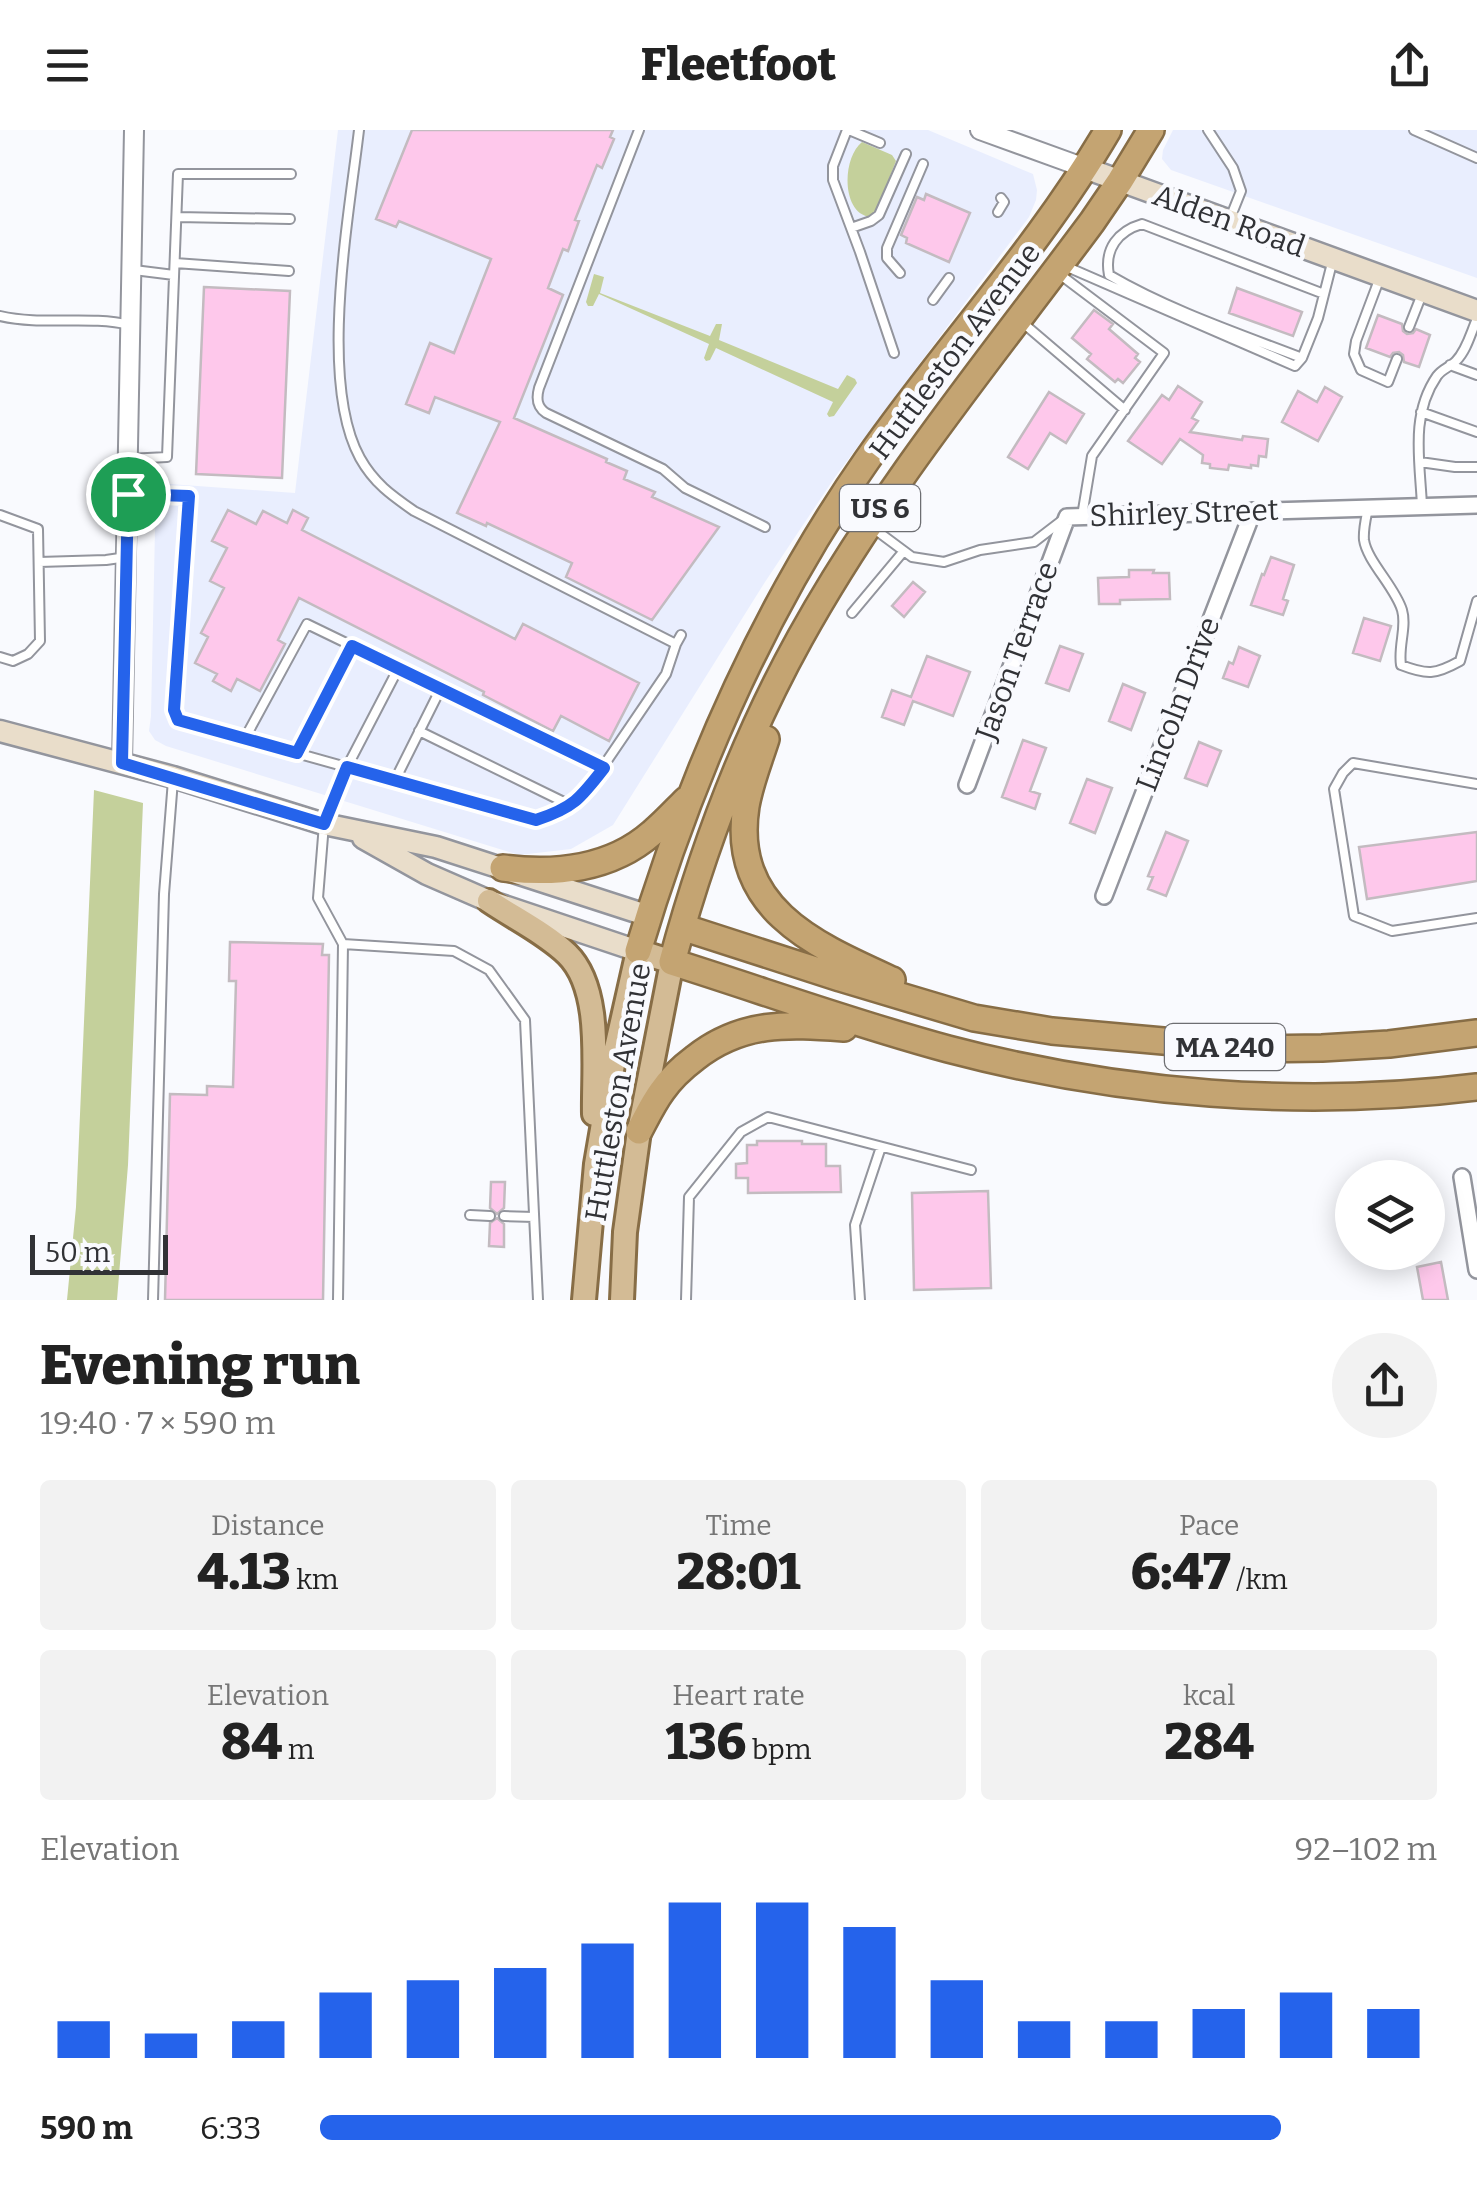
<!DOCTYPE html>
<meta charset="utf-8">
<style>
:root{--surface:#fff;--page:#f2f2f2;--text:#222;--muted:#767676;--accent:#2563eb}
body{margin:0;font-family:Bitter,serif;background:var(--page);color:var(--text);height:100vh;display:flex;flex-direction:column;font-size:38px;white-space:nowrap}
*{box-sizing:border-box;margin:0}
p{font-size:32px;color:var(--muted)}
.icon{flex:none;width:55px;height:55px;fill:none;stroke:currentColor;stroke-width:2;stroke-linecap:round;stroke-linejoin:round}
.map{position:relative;height:1170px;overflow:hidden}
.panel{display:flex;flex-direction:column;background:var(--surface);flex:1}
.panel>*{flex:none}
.tools{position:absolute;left:1335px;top:1030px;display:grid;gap:20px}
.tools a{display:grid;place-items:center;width:110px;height:110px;border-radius:50%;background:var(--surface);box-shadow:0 5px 25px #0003;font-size:50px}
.scale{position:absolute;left:30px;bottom:25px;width:138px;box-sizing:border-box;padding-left:10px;border:5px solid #313236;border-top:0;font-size:28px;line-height:35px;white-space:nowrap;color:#313236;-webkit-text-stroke:8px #f9fafe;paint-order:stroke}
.pin{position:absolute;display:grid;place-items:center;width:85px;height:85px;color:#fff;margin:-42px;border:5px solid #fff;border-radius:50%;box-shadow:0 2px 10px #0007}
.round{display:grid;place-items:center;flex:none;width:105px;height:105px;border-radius:52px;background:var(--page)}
.head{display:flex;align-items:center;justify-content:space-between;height:170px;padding:0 40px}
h1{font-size:55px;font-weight:800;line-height:75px}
.metrics{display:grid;grid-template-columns:repeat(3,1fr);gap:15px;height:170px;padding:10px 40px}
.metrics div{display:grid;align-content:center;border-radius:10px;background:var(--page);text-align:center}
.metrics b{font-size:50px;font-weight:800}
.metrics small{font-size:28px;font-weight:400}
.metrics p{font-size:28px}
.chart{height:280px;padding:20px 40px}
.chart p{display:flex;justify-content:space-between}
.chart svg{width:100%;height:180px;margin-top:10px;stroke:var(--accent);stroke-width:6}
ul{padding:0 40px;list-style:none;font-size:32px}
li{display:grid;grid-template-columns:160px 120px 1fr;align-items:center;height:75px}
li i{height:25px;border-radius:12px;background:var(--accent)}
header{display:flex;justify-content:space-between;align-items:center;height:130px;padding:0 40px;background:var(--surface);font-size:45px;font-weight:800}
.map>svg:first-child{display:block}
.built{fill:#e9eefe}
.green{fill:#c4d09b}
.building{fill:#fec8eb;stroke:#c3bbc0;stroke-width:2.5}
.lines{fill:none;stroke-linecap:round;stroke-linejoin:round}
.service-casing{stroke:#93959d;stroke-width:12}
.minor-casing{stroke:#93959d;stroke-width:20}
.tertiary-casing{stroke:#93959d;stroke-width:22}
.secondary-casing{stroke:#93959d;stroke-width:25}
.primary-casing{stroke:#876d46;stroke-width:28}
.trunk-casing{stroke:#876d46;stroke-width:30}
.service{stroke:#fff;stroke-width:8}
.minor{stroke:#fff;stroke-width:15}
.tertiary{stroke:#fff;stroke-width:18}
.secondary{stroke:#e9ddca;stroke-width:20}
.primary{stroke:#d3bb95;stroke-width:22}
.trunk{stroke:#c4a472;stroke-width:25}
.route-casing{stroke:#fff;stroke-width:20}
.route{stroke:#2563eb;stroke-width:12}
.labels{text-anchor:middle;stroke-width:9;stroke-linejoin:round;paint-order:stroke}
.shield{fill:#f9fafe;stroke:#6d6e72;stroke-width:2.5}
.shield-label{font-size:28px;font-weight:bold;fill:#313236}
.street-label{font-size:30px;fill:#313236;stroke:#f9fafe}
</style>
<header><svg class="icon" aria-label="menu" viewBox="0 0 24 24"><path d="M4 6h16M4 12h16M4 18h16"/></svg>Fleetfoot<svg class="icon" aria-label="share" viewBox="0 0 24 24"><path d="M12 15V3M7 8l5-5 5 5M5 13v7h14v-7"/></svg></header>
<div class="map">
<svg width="1477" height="1170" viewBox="0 0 1477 1170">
<rect width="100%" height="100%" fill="#f9fafe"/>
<!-- built -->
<path class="built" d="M338,0H928L1033,44L1037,60L1036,70L1029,87L835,347L765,452L613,695L571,719L519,725L166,616L155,610L149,601L151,586L156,353L295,363Z
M1173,0H1477V148L1171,40L1162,29L1163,20Z"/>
<!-- green -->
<path class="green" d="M862,12L892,25L896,31L877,79L870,87C841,83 842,28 862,12Z
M594,144L604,147L600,163L710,206L716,194H722L719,210L838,259L847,245L855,249L857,253L834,286L829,287L827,284L833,272L716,218L710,230L706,231L704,228L709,214L599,164L593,176H588L586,172Z
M94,660L143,673L128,1035L117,1170H67L76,1077Z"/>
<!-- building -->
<path class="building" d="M412,0H613L610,7L614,9L602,38L597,35L575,90L579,91L568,121L563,119L548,158L563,165L514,288L607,329L606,332L627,341L624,349L655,362L652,367L719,397L652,490L566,447L572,433L487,393L486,396L457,383L500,292L435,267L429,283L406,274L430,213L454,223L491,129L399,91L396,97L376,89Z
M926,64L970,83L949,132L906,113L907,108L901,105L917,67L924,70Z
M204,157L290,161L282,348L196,344Z
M1237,158L1302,182L1293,206L1229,183Z
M1094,180L1113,194L1109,199L1138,224L1135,228L1140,232L1123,253L1118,249L1115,252L1087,229L1091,224L1072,208Z
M1378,185L1402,194L1403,201L1407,204L1413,203L1416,199L1430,205L1419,237L1404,232L1403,225L1399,222L1393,223L1390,227L1366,218Z
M1178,256L1202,272L1192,288L1198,291L1190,302L1242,310L1243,306L1268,309L1266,327L1259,326L1258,336L1251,335V338L1229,335L1228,340L1210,338V334L1202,333L1203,325L1180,309L1162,334L1128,311L1162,265L1169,270Z
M1325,257L1342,267L1318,311L1282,292L1298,261L1317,272Z
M1049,262L1084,284L1066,313L1050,303L1028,339L1008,327Z
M228,380L256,394L263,381L287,393L293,380L308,388L302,400L515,509L523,494L639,553L609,611L561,586L553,601L483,565L484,562L299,468L278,510L285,514L260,561L237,549L231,561L213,551L217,544L195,533L208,507L201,503L224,458L210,451L227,418L212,411Z
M1271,427L1294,435L1283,469L1288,471L1283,485L1251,475L1262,444L1264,445Z
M1129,440H1154L1153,443H1169L1170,469L1120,470V474H1099L1098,448L1129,447Z
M913,452L925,462L904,487L892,476Z
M1364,488L1391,496L1380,531L1353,523Z
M1060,516L1083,524L1069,561L1046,553Z
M1239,517L1260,526L1248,557L1223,548L1229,532L1233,534Z
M927,526L970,542L953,586L913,571L904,595L882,587L892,560L911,567Z
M1123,554L1145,563L1131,600L1109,591Z
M1023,610L1046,618L1030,661L1040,664L1035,679L1002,667Z
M1199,612L1221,621L1207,656L1185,648Z
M1087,649L1112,658L1095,703L1070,693Z
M1166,702L1188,711L1166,766L1148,759L1153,747L1148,746Z
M1477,702V751L1367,769L1359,717Z
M230,812L323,814L322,825H329L323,1170H165L170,964L207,965V956L233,957L236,851H229Z
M757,1011H802V1014H826V1036H840L841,1062L748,1063V1048H736V1034L747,1033V1015H757Z
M491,1052H505L504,1078L497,1084L490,1078Z
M988,1061L991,1158L914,1160L912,1063Z
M497,1088L504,1094V1117L489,1116L490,1093Z
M1441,1132L1448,1170H1423L1417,1137Z"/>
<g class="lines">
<defs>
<path id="service" d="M359,0C349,86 318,252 360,328C374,353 391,365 414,381L676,514
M639,0L539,258C536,269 537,277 546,283L663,339L685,358L765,397
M847,0L833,36V50L860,122L894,223
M849,0L880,13
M1208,0L1233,38L1241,61L1231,86
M1414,0L1477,28
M998,82L1004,72L1001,68
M177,87L290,89
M851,98L871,91L879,85L906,24
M175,133L289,141
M1065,136L1295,236L1302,228
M134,140L174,145
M900,143L887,128V118L923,34
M1058,143L1164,223L1092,326L1082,386
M1379,150L1356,211L1354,224L1361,240L1388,252L1397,229
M1324,164L1142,94C1118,101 1104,119 1109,145C1169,180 1237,203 1302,228L1318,188L1332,133
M933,170L949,148
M0,186C43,196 88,185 130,195
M1023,193L1125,280
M1409,197L1422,164
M1450,235L1477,245
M1421,282L1477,302
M128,329L167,327L178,44H291
M1420,332L1455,337H1477
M128,364L189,365L175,580L178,590L536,690L563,681L585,663L666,544L676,514L681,505
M1422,376C1420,331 1410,285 1437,246C1442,239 1450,237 1456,231C1467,220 1471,202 1477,189
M1368,378C1366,388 1363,400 1364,410C1367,431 1395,457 1402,480C1407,497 1398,516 1401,535C1427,545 1435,545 1460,531L1477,471
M0,385L38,399L40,511L28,524L13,531L0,527
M873,398L912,427L944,432L980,420L1034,412L1064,389
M39,432L106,430L127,427
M852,483L903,422
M419,601L570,675
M245,608L307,494L604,638
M297,623L352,516
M395,650L440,560
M1477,654L1353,633L1343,643L1334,659L1354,786L1392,801L1477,788
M343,814L454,821L489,840L525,890L538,1170
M470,1085L490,1086
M504,1086L534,1087
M153,1170L164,764L173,650
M338,1170L343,814L318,768L324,694L347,637L398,539
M686,1170L689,1067L741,1002L768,987L971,1040
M860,1170L855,1095L881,1017"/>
<path id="minor" d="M967,655L1067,387L1477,375
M1104,766L1253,381
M1462,1047L1477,1140"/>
<path id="tertiary" d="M980,0L1085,38
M122,633L134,0"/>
<path id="secondary" d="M1085,38L1477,181
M0,601L173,647L324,694L436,717L649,786
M363,708L427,744L489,771L638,821"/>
<path id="primary" d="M489,771C514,788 545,803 567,824C603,859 593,937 594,984
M584,1170L596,1034L615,923L638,821L672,832L639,1001L625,1102L622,1170"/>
<path id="trunk" d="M1151,0L1120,51L1092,92C991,228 882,360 800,508C744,609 702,721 672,832C764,861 855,894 948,919C1119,964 1301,979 1477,957
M766,609C759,631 750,653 746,676C730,779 815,815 892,850
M503,738C555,745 611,739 652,703C664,693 675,681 686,670
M682,797L840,848L974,888L1052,901L1252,919L1322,918L1389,914L1477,903
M638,821C690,647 763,479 867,330C945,218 1039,118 1108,0
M639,1001C646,988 653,973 662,961C671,948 683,937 695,928C742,891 787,894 844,898"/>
</defs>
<!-- service casing -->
<use href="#service" class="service-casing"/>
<!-- minor casing -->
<use href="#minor" class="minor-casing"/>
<!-- tertiary casing -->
<use href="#tertiary" class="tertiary-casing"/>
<!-- secondary casing -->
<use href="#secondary" class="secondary-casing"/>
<!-- primary casing -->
<use href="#primary" class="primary-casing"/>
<!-- trunk casing -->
<use href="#trunk" class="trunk-casing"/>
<!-- service -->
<use href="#service" class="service"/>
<!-- minor -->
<use href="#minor" class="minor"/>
<!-- tertiary -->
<use href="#tertiary" class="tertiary"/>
<!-- secondary -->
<use href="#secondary" class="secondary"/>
<!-- primary -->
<use href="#primary" class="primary"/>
<!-- trunk -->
<use href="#trunk" class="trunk"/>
</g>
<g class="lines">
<defs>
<path id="route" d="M128,364L189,366L174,580L178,590L297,623L352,516L604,638C580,669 573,678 536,690L347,637L324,694L122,633Z"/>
</defs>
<!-- route casing -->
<use href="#route" class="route-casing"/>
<!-- route -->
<use href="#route" class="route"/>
</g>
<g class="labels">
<!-- shield labels -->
<g class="shield">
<rect x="840" y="355" width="80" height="46" rx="8"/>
<rect x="1165" y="894" width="120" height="46" rx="8"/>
</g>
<g class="shield-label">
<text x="880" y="388">US 6</text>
<text x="1225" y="927">MA 240</text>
</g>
<!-- street labels -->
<g class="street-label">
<text transform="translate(1229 91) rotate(20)" y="10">Alden Road</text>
<text transform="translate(955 221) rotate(-53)" y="10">Huttleston Avenue</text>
<text transform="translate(1184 383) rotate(-2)" y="10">Shirley Street</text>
<text transform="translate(1017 521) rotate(-70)" y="10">Jason Terrace</text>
<text transform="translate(1178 574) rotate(-69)" y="10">Lincoln Drive</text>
<text transform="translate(618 962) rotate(-80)" y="10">Huttleston Avenue</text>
</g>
</g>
</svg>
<div class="tools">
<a><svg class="icon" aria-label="layers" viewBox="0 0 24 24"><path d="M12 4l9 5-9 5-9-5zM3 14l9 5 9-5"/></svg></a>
</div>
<div class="scale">50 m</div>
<div class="pin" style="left:128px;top:364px;background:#1e9e55"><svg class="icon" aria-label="arrive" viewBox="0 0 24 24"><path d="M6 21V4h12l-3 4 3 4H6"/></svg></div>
</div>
<section class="panel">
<div class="head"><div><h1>Evening run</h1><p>19:40 · 7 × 590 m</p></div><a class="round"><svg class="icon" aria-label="share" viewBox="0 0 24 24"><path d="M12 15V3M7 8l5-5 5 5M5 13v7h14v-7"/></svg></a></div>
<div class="metrics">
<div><p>Distance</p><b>4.13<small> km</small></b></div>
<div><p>Time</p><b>28:01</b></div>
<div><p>Pace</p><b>6:47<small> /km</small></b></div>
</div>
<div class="metrics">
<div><p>Elevation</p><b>84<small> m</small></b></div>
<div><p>Heart rate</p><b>136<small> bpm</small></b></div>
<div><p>kcal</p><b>284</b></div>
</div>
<div class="chart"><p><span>Elevation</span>92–102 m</p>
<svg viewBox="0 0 160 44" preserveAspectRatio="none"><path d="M5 44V35M15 44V38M25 44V35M35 44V28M45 44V25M55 44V22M65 44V16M75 44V6M85 44V6M95 44V12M105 44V25M115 44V35M125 44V35M135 44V32M145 44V28M155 44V32"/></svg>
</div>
<ul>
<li><b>590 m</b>6:33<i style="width:86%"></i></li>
</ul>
</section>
